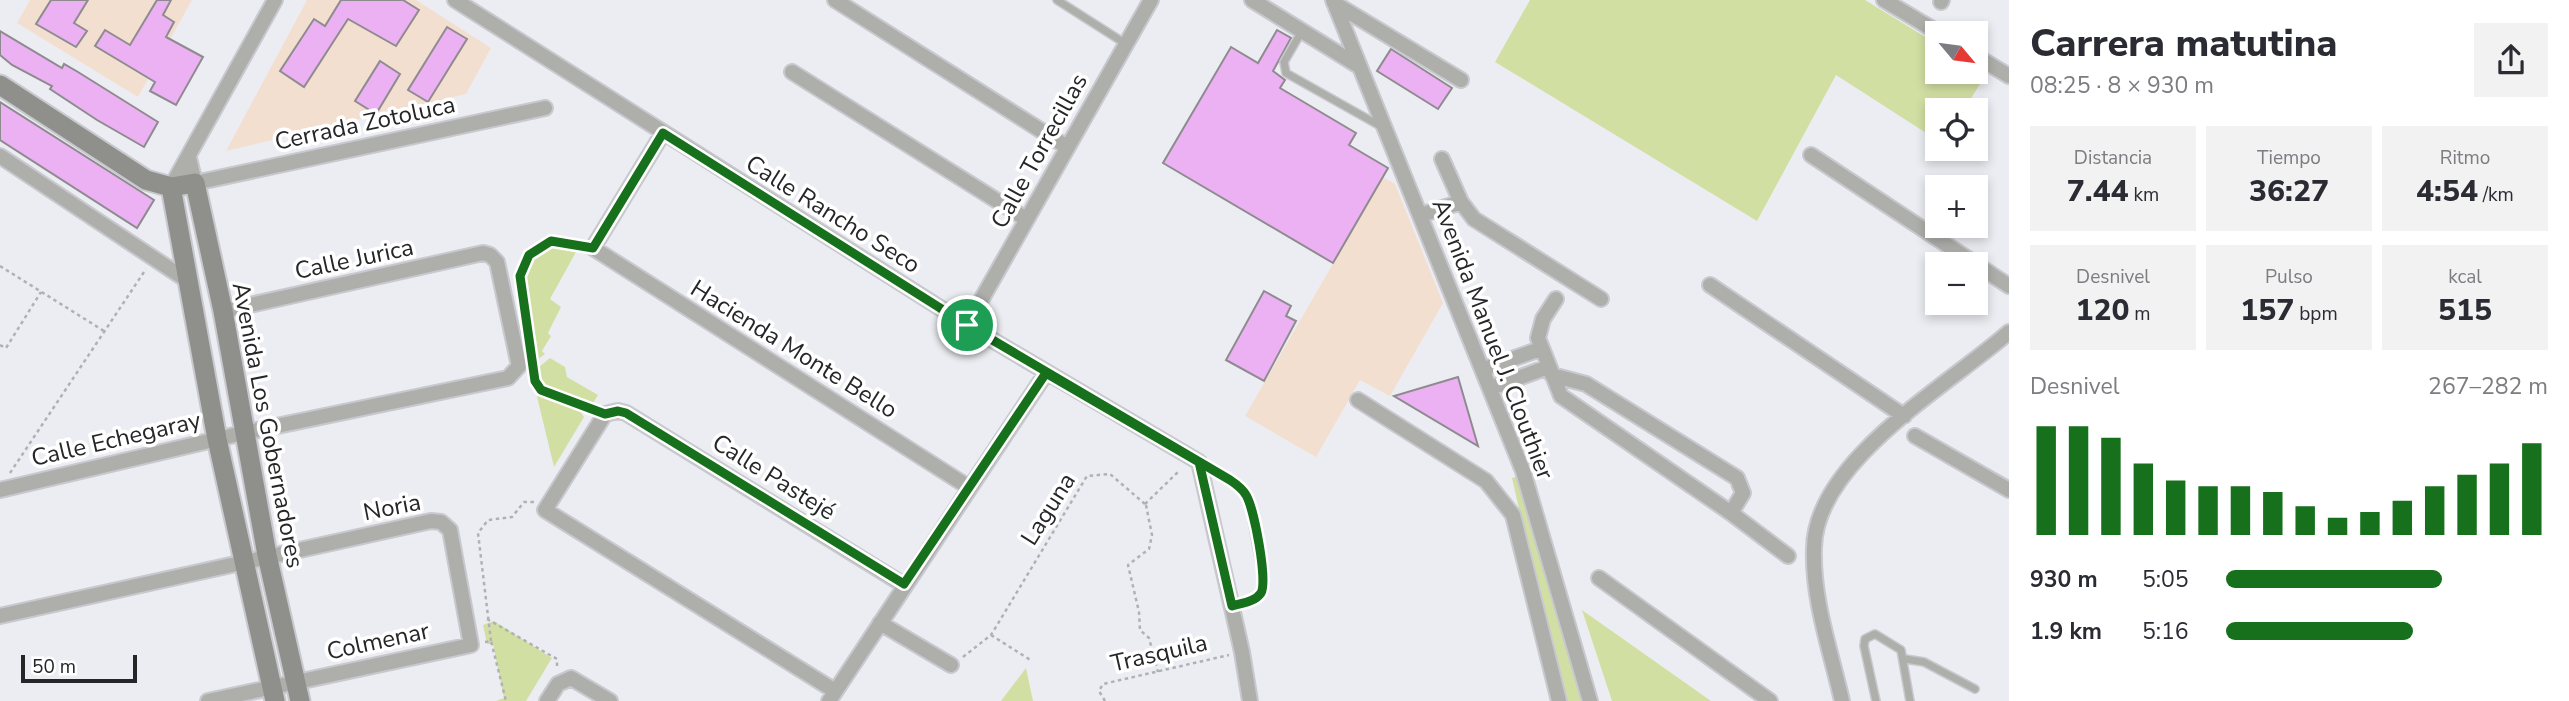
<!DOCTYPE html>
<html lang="es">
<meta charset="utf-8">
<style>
:root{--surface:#fff;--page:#f2f2f3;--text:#2b2b33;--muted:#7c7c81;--accent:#17701c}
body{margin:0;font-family:"Nunito Sans",sans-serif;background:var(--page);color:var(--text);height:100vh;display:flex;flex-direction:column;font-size:26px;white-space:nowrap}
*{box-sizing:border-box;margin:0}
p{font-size:23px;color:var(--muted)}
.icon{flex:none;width:38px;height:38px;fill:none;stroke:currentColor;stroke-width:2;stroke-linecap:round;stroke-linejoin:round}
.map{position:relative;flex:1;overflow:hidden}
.details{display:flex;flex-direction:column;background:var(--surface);width:560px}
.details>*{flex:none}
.needle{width:46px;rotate:119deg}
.tools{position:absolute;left:1925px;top:21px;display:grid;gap:14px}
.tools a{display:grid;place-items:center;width:63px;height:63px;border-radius:0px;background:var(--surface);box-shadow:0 4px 10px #0003;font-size:35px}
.scale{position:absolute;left:21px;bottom:18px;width:116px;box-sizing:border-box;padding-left:7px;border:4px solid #262628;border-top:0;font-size:19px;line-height:24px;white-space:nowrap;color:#262628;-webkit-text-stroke:5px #fff;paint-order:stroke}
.pin{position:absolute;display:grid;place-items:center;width:60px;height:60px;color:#fff;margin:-30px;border:4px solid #fff;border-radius:50%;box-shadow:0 2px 7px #0007}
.round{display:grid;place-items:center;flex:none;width:74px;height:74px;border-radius:0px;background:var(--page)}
.headline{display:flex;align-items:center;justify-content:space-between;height:119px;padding:0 21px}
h1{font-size:38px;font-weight:800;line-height:52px}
.figures{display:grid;grid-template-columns:repeat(3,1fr);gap:10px;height:119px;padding:7px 21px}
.figures div{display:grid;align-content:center;border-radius:0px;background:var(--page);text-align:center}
.figures b{font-size:30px;font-weight:800}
.figures small{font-size:19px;font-weight:400}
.figures p{font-size:19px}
.chart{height:196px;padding:14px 21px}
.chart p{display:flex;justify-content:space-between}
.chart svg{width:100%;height:126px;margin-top:7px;stroke:var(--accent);stroke-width:6}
ul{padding:0 21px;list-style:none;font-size:23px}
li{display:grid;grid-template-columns:112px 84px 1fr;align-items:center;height:52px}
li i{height:18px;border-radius:9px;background:var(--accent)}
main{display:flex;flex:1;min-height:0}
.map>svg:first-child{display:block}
.education{fill:#f3dfd0}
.green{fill:#d2dfa3}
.building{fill:#ebb1f3;stroke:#8e8b8f;stroke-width:2}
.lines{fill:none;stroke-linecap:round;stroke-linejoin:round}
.lane-casing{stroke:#c8c9ce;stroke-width:10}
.street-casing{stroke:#c8c9ce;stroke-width:18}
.secondary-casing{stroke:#c8c9ce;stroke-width:23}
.path{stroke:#b0b1b5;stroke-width:2.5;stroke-dasharray:3.5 3.5;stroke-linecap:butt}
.lane{stroke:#aeaeab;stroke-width:7}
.street{stroke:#aeaeab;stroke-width:14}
.secondary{stroke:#8f8f8b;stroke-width:19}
.route-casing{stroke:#fff;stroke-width:14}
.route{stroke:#17701c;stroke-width:9}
.labels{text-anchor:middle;stroke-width:7;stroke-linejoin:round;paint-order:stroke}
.street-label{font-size:24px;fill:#262628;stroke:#fff}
</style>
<main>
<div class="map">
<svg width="2009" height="701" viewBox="0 0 2009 701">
<rect width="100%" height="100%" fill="#ecedf2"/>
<!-- education -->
<path class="education" d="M30,0H192L138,97L17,23Z
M307,0H416L491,48L466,94L226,151Z
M1383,177L1395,184L1443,303L1390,396L1360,380L1316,457L1245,416Z"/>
<!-- green -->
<path class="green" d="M1530,0H1865L1937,44V72H1976V67L1986,74L1964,110H1937V140L1836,75L1757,221L1495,62Z
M556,239L576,252L550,299L561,307L548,333L551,336L542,351L545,354L533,363L529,354L531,333L518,279L524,256L534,245Z
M550,358L565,367L567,377L598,395L593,403L580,405L537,383L534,371Z
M534,384L577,407L584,417L554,467Z
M1516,477L1583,701H1563L1512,478Z
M1582,610L1711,701H1612Z
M494,621L552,658L526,701H496L504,698L493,644H487L483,625Z
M1026,668L1033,701H1001L1004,697Z"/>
<!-- building -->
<path class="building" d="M51,0H88L74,23L87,31L76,47L36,24Z
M157,0H171L163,15L174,22L166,37L203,57L176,105L150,91L155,82L95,46L105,30L130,45Z
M341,0H403L419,10L396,46L348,19L304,87L280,71L314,19L325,26Z
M447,27L467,39L428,102L408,90Z
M1277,30L1291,38L1273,71L1285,80L1280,88L1356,133L1349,145L1388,168L1333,263L1163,163L1231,47L1258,63Z
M0,31L62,68L64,64L78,72L158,122L144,147L97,120L50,89L52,86L12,65L0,55Z
M1391,49L1452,88L1438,109L1377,71Z
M380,61L400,74L376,114L355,101Z
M0,102L154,200L137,228L0,140Z
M1264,291L1291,306L1286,316L1296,321L1264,381L1226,360Z
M1458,377L1478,446L1394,396Z"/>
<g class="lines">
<defs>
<path id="lane" d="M1057,0L1126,44
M1302,31L1284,62L1286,73L1382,127
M1199,462L1230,480L1248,497L1264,586L1253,600L1232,606
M1905,659L1924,662L1975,689
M1876,701L1864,646L1865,639L1875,634L1901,650L1910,701"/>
<path id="street" d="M455,0L967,325L1199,462L1242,652L1250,701
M835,0L1067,147
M1252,0L1357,65
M1333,0L1523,471L1590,701
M1884,0L1939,33
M1941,2L1942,0
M1334,3L1461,80
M1976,56L2009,76
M792,72L1026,219
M663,133L593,248L970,488
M1811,155L2009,286
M0,156L188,281
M189,158L195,183L545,108
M1442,159L1461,202L1474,219L1601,299
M171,187L275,0
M1421,215L1461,202
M1710,285L1904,416
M1556,299L1543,319L1538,338L1561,396L1731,513
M967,325L1151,0
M1484,369L1540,349
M1552,375L1586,384L1737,478L1743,493L1731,513L1788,556
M1491,388L1548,367
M1358,400L1486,481L1513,515L1559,701
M1915,436L2009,490
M0,490L243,433L508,378L519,366L497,262L490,255L483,253L223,311
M1599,578L1770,701
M0,616L431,521L441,522L450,530L471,645L208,701
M880,623L951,665
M835,691L545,510L605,414L618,411L626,413L904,585
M547,701L558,684L571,678L610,701
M829,701L1046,373
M1842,701C1831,652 1812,599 1814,548C1815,461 1949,385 2009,332"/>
<path id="secondary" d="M0,85L146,180L171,187L195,183L223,311L267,555L300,701
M171,187L217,439L275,701"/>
</defs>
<!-- lane casing -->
<use href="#lane" class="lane-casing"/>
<!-- street casing -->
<use href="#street" class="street-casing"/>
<!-- secondary casing -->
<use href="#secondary" class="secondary-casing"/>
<!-- path -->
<path class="path" d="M0,266L104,331
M527,327C525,312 519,292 520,277C523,244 554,237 579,247
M0,345L6,348L41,292
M533,372L541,390L591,409
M10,473L146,269
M1145,504L1180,470
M1146,505L1152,535L1149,549L1128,565L1139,612L1140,630L1149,638L1158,672
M487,619L557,659V669
M991,635L1032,661
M491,641L478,533L488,520L512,517L524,502H534
M485,642L491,641L506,701
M963,657L991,635L1087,476L1110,474L1145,504
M1105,701L1099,691L1103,684L1229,655"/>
<!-- lane -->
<use href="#lane" class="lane"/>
<!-- street -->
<use href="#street" class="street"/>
<!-- secondary -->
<use href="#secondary" class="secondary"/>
</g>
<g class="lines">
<defs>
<path id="route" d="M967,325L663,133L593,248L551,241L529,255L520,276L535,381L541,390L605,414L618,411L626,413L904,584L1046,373L1199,462L1232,606C1242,603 1255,602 1261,593C1268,581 1254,508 1246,495C1242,488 1236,484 1230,480L967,325"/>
</defs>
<!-- route casing -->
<use href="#route" class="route-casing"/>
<!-- route -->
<use href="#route" class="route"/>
</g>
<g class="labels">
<!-- street labels -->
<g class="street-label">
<text transform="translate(365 123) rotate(-12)" y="8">Cerrada Zotoluca</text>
<text transform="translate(1039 151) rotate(-61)" y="8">Calle Torrecillas</text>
<text transform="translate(833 214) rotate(32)" y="8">Calle Rancho Seco</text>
<text transform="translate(354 259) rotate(-12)" y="8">Calle Jurica</text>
<text transform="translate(1493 339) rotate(69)" y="8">Avenida Manuel J. Clouthier</text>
<text transform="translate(794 349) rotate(32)" y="8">Hacienda Monte Bello</text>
<text transform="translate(268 425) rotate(79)" y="8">Avenida Los Gobernadores</text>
<text transform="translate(116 439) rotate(-13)" y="8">Calle Echegaray</text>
<text transform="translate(774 477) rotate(32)" y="8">Calle Pastejé</text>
<text transform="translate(392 507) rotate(-11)" y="8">Noria</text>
<text transform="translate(1048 509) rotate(-58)" y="8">Laguna</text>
<text transform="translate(378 641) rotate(-12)" y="8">Colmenar</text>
<text transform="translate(1159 653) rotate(-13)" y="8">Trasquila</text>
</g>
</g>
</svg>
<div class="tools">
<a><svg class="needle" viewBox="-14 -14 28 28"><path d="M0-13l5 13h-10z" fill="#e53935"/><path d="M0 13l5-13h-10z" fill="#7c7c81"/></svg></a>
<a><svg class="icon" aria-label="locate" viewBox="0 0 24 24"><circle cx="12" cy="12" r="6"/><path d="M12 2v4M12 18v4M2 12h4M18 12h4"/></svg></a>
<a>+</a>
<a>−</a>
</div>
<div class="scale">50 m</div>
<div class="pin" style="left:967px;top:325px;background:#1e9e55"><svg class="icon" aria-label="arrive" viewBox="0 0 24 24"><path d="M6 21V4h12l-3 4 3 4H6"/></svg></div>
</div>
<section class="details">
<div class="headline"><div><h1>Carrera matutina</h1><p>08:25 · 8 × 930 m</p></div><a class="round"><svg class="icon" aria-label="share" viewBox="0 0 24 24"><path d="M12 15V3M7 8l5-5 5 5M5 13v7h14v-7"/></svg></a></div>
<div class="figures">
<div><p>Distancia</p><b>7.44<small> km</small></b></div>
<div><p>Tiempo</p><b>36:27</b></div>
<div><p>Ritmo</p><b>4:54<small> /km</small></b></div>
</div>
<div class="figures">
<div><p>Desnivel</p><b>120<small> m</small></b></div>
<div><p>Pulso</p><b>157<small> bpm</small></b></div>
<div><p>kcal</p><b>515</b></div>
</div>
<div class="chart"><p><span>Desnivel</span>267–282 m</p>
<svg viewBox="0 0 160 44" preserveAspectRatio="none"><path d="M5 44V6M15 44V6M25 44V10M35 44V19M45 44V25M55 44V27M65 44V27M75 44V29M85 44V34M95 44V38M105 44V36M115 44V32M125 44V27M135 44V23M145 44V19M155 44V12"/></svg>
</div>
<ul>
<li><b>930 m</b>5:05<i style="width:67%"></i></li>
<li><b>1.9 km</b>5:16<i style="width:58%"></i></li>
</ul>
</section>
</main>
